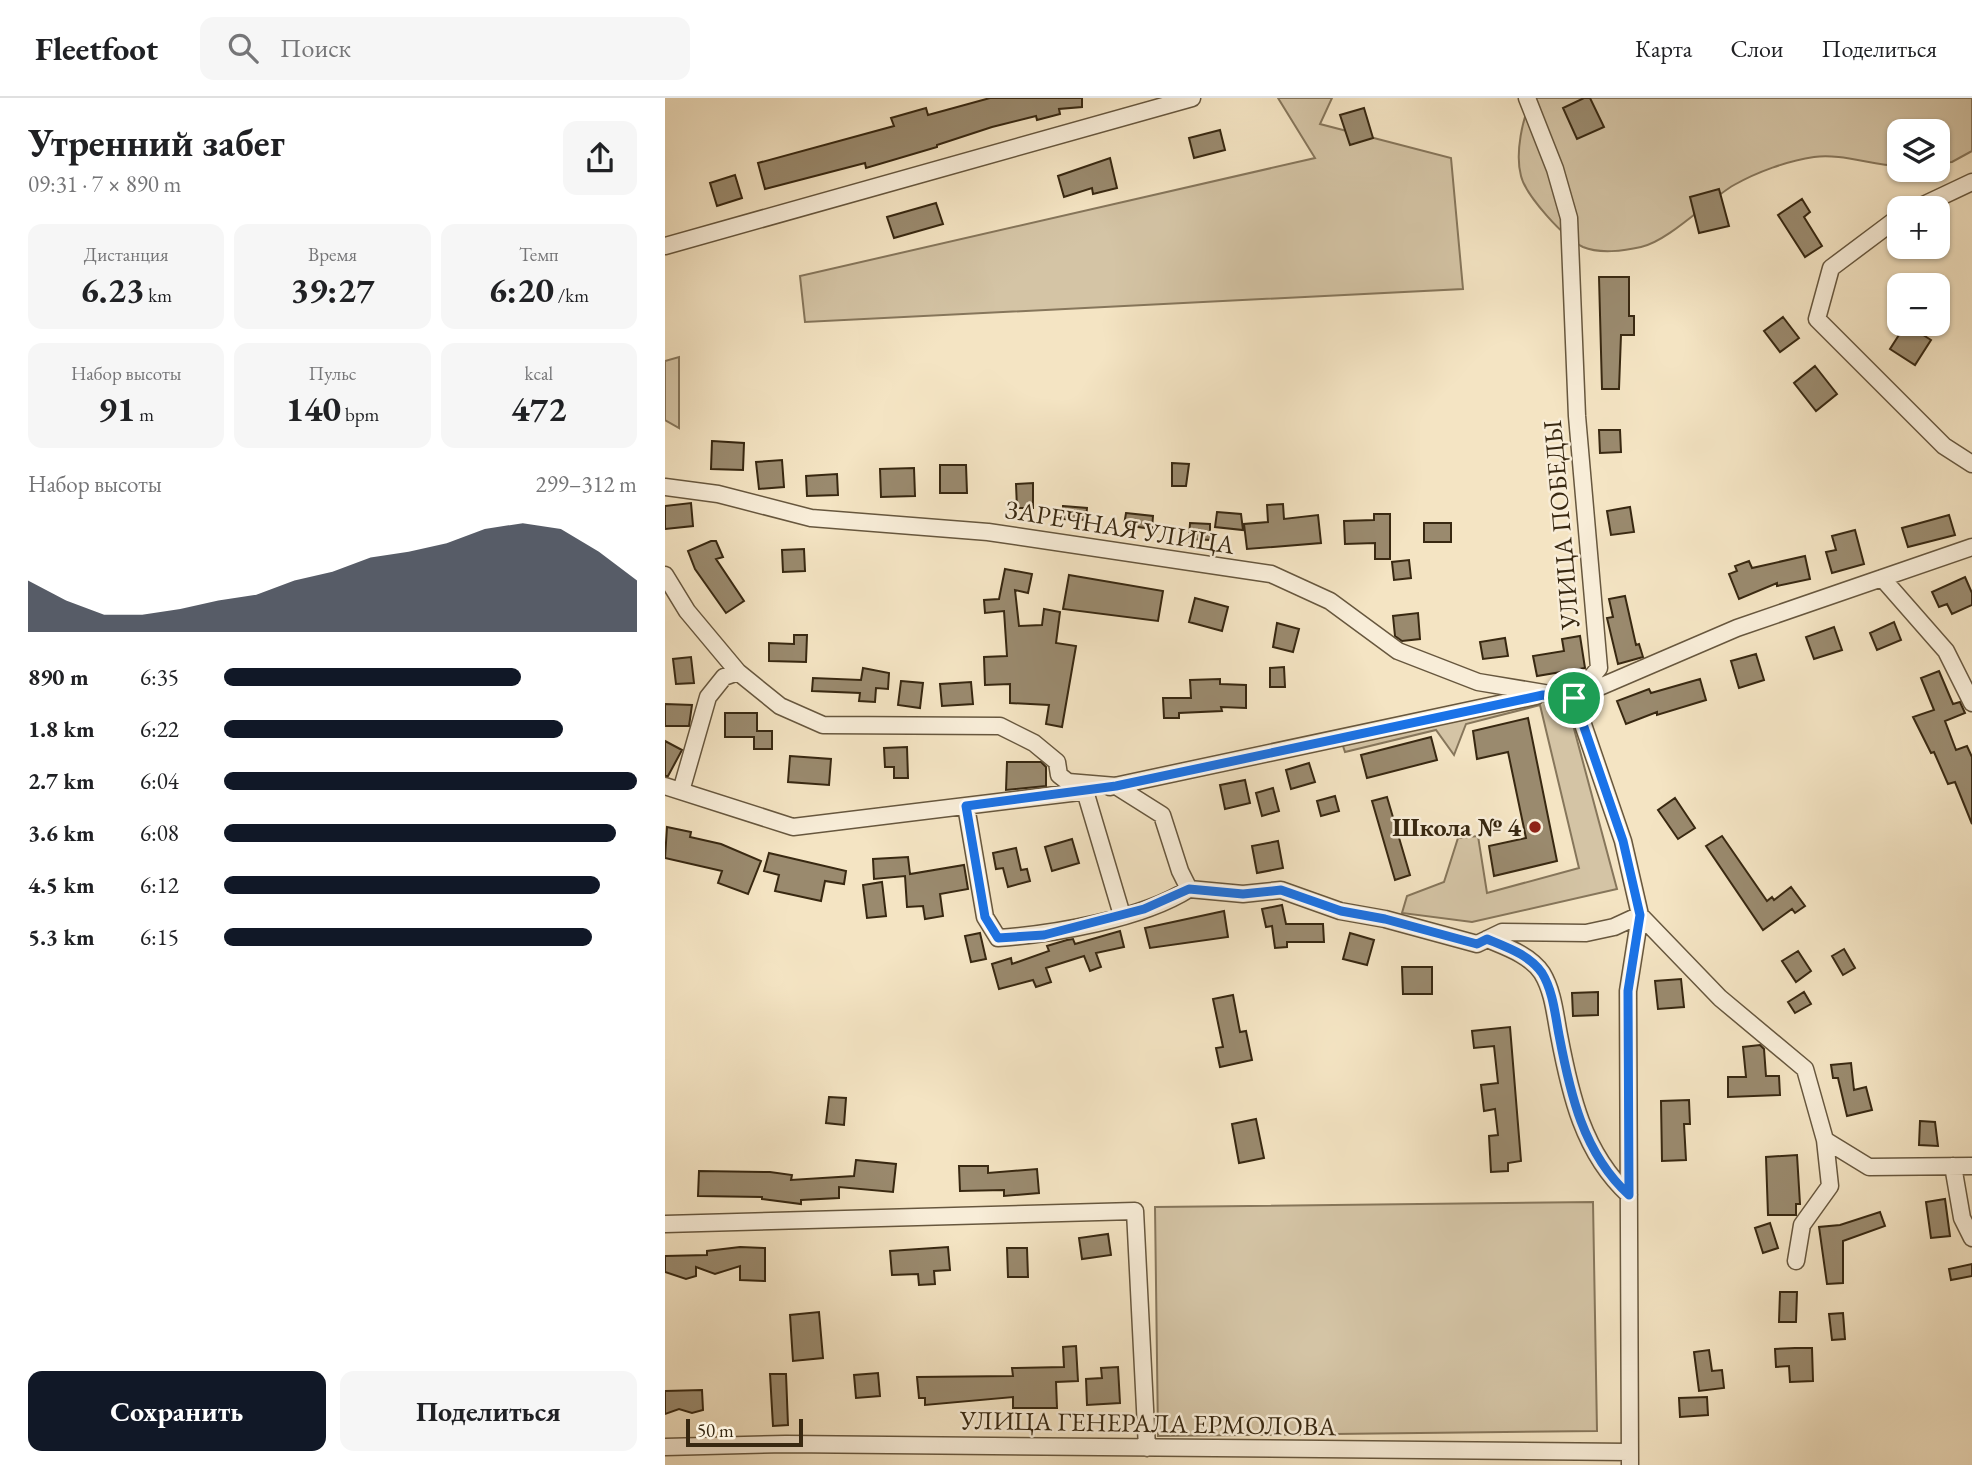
<!DOCTYPE html>
<html lang="ru">
<meta charset="utf-8">
<style>
:root{--surface:#fff;--page:#f6f6f6;--text:#202124;--muted:#757577;--line:#e0e0e0;--accent:#111827}
body{margin:0;font-family:"EB Garamond",serif;background:var(--page);color:var(--text);height:100vh;display:flex;flex-direction:column;font-size:26px;white-space:nowrap}
*{box-sizing:border-box;margin:0}
p{font-size:23px;color:var(--muted)}
.icon{flex:none;width:38px;height:38px;fill:none;stroke:currentColor;stroke-width:2;stroke-linecap:round;stroke-linejoin:round}
.map{position:relative;flex:1;overflow:hidden}
.panel{display:flex;flex-direction:column;background:var(--surface);width:665px}
.panel>*{flex:none}
.fabs{position:absolute;left:1222px;top:21px;display:grid;gap:14px}
.fabs a{display:grid;place-items:center;width:63px;height:63px;border-radius:14px;background:var(--surface);box-shadow:0 2px 5px #0004;font-size:35px}
.scale{position:absolute;left:21px;bottom:18px;width:117px;box-sizing:border-box;padding-left:7px;border:4px solid #382811;border-top:0;font-size:19px;line-height:24px;white-space:nowrap;color:#382811;-webkit-text-stroke:5px #f8edd8;paint-order:stroke}
.pin{position:absolute;display:grid;place-items:center;width:60px;height:60px;color:#fff;margin:-30px;border:4px solid #fff;border-radius:50%;box-shadow:0 2px 7px #0007}
.round{display:grid;place-items:center;flex:none;width:74px;height:74px;border-radius:14px;background:var(--page)}
.headline{display:flex;align-items:center;justify-content:space-between;height:119px;padding:0 28px}
h1{font-size:38px;font-weight:700;line-height:52px}
.figures{display:grid;grid-template-columns:repeat(3,1fr);gap:10px;height:119px;padding:7px 28px}
.figures div{display:grid;align-content:center;border-radius:14px;background:var(--page);text-align:center}
.figures b{font-size:35px;font-weight:700}
.figures small{font-size:19px;font-weight:400}
.figures p{font-size:19px}
.chart{height:196px;padding:14px 28px}
.chart p{display:flex;justify-content:space-between}
.chart svg{width:100%;height:126px;margin-top:7px;fill:var(--accent);opacity:.7}
.action{display:flex;gap:14px;margin-top:auto;padding:14px 28px}
.action a{flex:1;height:80px;border-radius:14px;background:var(--accent);color:#fff;font-size:28px;font-weight:700;line-height:80px;text-align:center}
.action a+a{background:var(--page);color:var(--text)}
ul{padding:0 28px;list-style:none;font-size:23px}
li{display:grid;grid-template-columns:112px 84px 1fr;align-items:center;height:52px}
li i{height:18px;border-radius:9px;background:var(--accent)}
header{display:flex;align-items:center;gap:42px;box-sizing:border-box;height:98px;padding:0 35px;background:var(--surface);border-bottom:2px solid var(--line)}
header strong{font-size:33px}
nav{display:flex;gap:38px;margin-inline-start:auto;font-size:24px}
.search{width:490px;height:63px;background:var(--page);display:flex;align-items:center;gap:18px;box-sizing:border-box;padding:0 24px;border-radius:14px;color:var(--muted);font-size:26px}
main{display:flex;flex:1;min-height:0}
.map>svg:first-child{display:block}
.green{fill:#d4c4a5;stroke:#86765b;stroke-width:2}
.building{fill:#9a8a6e;stroke:#382811;stroke-width:2}
.lines{fill:none;stroke-linecap:round;stroke-linejoin:round}
.street-casing{stroke:#67573e;stroke-width:19}
.street{stroke:#f8edd8;stroke-width:16}
.route-casing{stroke:#fff;stroke-width:14}
.route{stroke:#1a73e8;stroke-width:9}
.poi-dot{fill:#8f2418;stroke:#f8edd8;stroke-width:2.5}
.labels{text-anchor:middle;stroke-width:5;stroke-linejoin:round;paint-order:stroke}
.street-label{font-size:26px;fill:#382811;stroke:#f8edd8}
.poi-label{font-size:26px;font-weight:bold;fill:#382811;stroke:#f8edd8;text-anchor:end}
</style>
<header>
<strong>Fleetfoot</strong>
<div class="search"><svg class="icon" aria-label="search" viewBox="0 0 24 24"><circle cx="10" cy="10" r="6"/><path d="M15 15l6 6"/></svg>Поиск</div>
<nav><a>Карта</a><a>Слои</a><a>Поделиться</a></nav>
</header>
<main>
<section class="panel">
<div class="headline"><div><h1>Утренний забег</h1><p>09:31 · 7 × 890 m</p></div><a class="round"><svg class="icon" aria-label="share" viewBox="0 0 24 24"><path d="M12 15V3M7 8l5-5 5 5M5 13v7h14v-7"/></svg></a></div>
<div class="figures">
<div><p>Дистанция</p><b>6.23<small> km</small></b></div>
<div><p>Время</p><b>39:27</b></div>
<div><p>Темп</p><b>6:20<small> /km</small></b></div>
</div>
<div class="figures">
<div><p>Набор высоты</p><b>91<small> m</small></b></div>
<div><p>Пульс</p><b>140<small> bpm</small></b></div>
<div><p>kcal</p><b>472</b></div>
</div>
<div class="chart"><p><span>Набор высоты</span>299–312 m</p>
<svg viewBox="0 0 160 44" preserveAspectRatio="none"><path d="M0 44V26L10 33L20 38L30 38L40 36L50 33L60 31L70 26L80 23L90 18L100 16L110 13L120 8L130 6L140 8L150 16L160 26V44z"/></svg>
</div>
<ul>
<li><b>890 m</b>6:35<i style="width:72%"></i></li>
<li><b>1.8 km</b>6:22<i style="width:82%"></i></li>
<li><b>2.7 km</b>6:04<i style="width:100%"></i></li>
<li><b>3.6 km</b>6:08<i style="width:95%"></i></li>
<li><b>4.5 km</b>6:12<i style="width:91%"></i></li>
<li><b>5.3 km</b>6:15<i style="width:89%"></i></li>
</ul>
<div class="action"><a>Сохранить</a><a>Поделиться</a></div>
</section>
<div class="map">
<svg width="1307" height="1367" viewBox="0 0 1307 1367">
<rect width="100%" height="100%" fill="#f4e4c3"/>
<filter id="stains"><feTurbulence type="fractalNoise" baseFrequency=".00286" numOctaves="4"/><feColorMatrix values="0 0 0 0 .2 0 0 0 0 .09 0 0 0 0 .02 0 0 0 .5 -.17"/></filter>
<radialGradient id="worn" r=".72"><stop offset=".6" stop-color="#630" stop-opacity="0"/><stop offset="1" stop-color="#630" stop-opacity=".3"/></radialGradient>
<!-- green -->
<path class="green" d="M613,0H667L655,26L786,60L798,191L140,224L135,178L650,60Z
M868,0H1307V53L1287,64L1272,65V33H1234V68C1207,67 1175,55 1149,59C1122,63 1092,74 1069,87C1043,102 1004,143 976,149C959,153 934,156 918,149C899,140 861,98 856,78C850,56 857,19 868,0Z
M14,259V330L0,322V263Z
M875,602L904,612L952,791L807,824L737,815L742,798L779,784L793,740L813,738L822,795L914,770L875,607L801,626L789,657L771,632L680,654L677,645Z
M928,1104L932,1333L493,1338L490,1109Z"/>
<!-- building -->
<path class="building" d="M325,0H417V9L394,11L395,16L372,22L371,18L327,29L272,47V49L201,70L200,65L100,91L93,65L229,28L226,20L261,10L263,17Z
M919,0H925L939,29L912,41L898,10Z
M699,10L708,40L685,47L675,17Z
M555,32L560,52L529,60L524,40Z
M445,60L452,90L428,96L427,90L399,99L393,78Z
M70,77L77,100L52,108L45,85Z
M1054,91L1064,128L1034,135L1025,99Z
M1137,101L1145,114L1139,119L1157,148L1140,159L1113,117Z
M271,105L278,126L229,140L222,119Z
M934,179H964V218H969V237H956L954,291H937Z
M1118,219L1134,240L1115,254L1099,233Z
M1241,226L1266,242L1250,267L1225,251Z
M1150,268L1172,296L1151,313L1129,285Z
M934,332H955L956,354L935,355Z
M47,343L79,345L78,372L46,371Z
M117,362L119,389L94,391L91,364Z
M507,365L524,366L521,388H507Z
M275,367H301L302,395H275Z
M249,370L250,398L216,399L215,371Z
M172,376L173,397L142,398L141,378Z
M368,385V410H352L351,386Z
M26,405L28,428L0,431V408Z
M618,406L619,421L653,417L656,445L582,451L579,426L603,424L602,407Z
M398,408L422,410L421,422L398,421Z
M965,409L969,434L946,437L942,413Z
M552,414L576,416L578,432L550,429Z
M461,415L488,418L487,431L459,427Z
M709,416H725V461H710V445L680,446L679,423L709,422Z
M1284,417L1290,437L1243,449L1237,430Z
M525,425L545,426V442L524,441Z
M759,425H786V444H759Z
M1190,432L1199,466L1167,475L1161,454L1171,452L1167,438Z
M46,443H51L58,459L51,461L79,503L61,515L30,471L23,453Z
M139,451L140,473L118,474L117,452Z
M1140,458L1145,481L1112,488V485L1074,501L1064,476L1072,473L1070,468L1084,463L1087,470Z
M744,462L746,480L729,482L727,464Z
M340,471L367,476L363,495L350,492L354,528L377,527L379,511L395,514L391,545L411,548L397,629L381,626L384,607L345,605V586L320,587L319,559L342,558L339,513L320,515L319,502L334,501Z
M404,477L498,493L493,523L398,511Z
M1300,479L1307,495V507L1287,516L1282,506L1274,509L1267,494Z
M960,498L971,547L974,546L978,559L953,566L942,520L948,519L944,501Z
M530,500L563,509L557,533L524,524Z
M753,515L755,541L737,543L730,538L728,518Z
M1229,524L1236,542L1212,552L1205,535Z
M612,525L634,531L628,554L608,549Z
M1169,529L1177,552L1149,561L1141,539Z
M129,537H142L141,564L104,563V545L129,546Z
M915,538L920,570L872,578L868,558L899,553L897,541Z
M840,540L843,558L818,561L815,544Z
M1091,556L1099,582L1074,590L1066,563Z
M26,559L29,585L11,586L8,561Z
M619,569L620,589H605V570Z
M198,570L224,575L223,591L211,590L210,604L194,603L195,595L147,593L148,580L196,582Z
M1274,573L1288,606L1295,604L1300,615L1280,623L1291,652L1302,648L1307,659V726L1290,684L1283,686L1269,654L1266,655L1248,619L1269,612L1256,580Z
M555,581V586L581,587V610L556,609L557,613L514,615V620H499L498,600H526L525,582Z
M1035,581L1041,602L992,617V614L961,626L952,603L984,591L986,595Z
M236,583L258,585L255,610L233,607Z
M306,584L308,606L277,608L275,586Z
M0,606L27,607L24,628H0Z
M60,615H92V633H107V651H89V639H60Z
M863,620L892,763L829,778L824,748L861,740L843,654L812,661L808,633Z
M766,639L772,662L702,680L696,657Z
M0,643L17,652L3,678H0Z
M242,649L243,680H229V669H220L219,650Z
M125,658L166,661L164,687L123,684Z
M342,664H376L381,669V688L341,692Z
M644,665L650,684L626,691L621,672Z
M580,682L585,705L560,711L555,687Z
M608,690L614,713L597,718L591,695Z
M670,698L674,713L656,718L652,703Z
M722,699L745,777L730,782L707,703Z
M1010,700L1030,730L1013,741L993,712Z
M2,729L26,734L25,739L56,746L96,763L83,796L53,785L57,773L0,760Z
M1057,738L1102,803L1107,799L1109,802L1126,789L1140,808L1130,815L1127,811L1098,832L1041,748Z
M407,741L414,765L387,773L380,749Z
M613,743L618,770L592,775L587,748Z
M351,750L356,772L362,771L365,783L343,789L338,770L331,771L328,755Z
M104,755L181,773L179,786L160,783L156,803L110,793L114,777L99,773Z
M243,759L245,776L299,767L303,791L275,796L278,818L260,821L258,808L242,809L240,778L209,781L208,761Z
M217,784L221,818L202,820L198,787Z
M617,807L621,826H658L659,844H622V849L610,850L607,828L601,829L597,811Z
M559,813L563,839L485,850L480,830Z
M455,833L459,849L431,855L436,869L425,873L419,858L381,870L386,884L371,889L368,882L334,891L327,866L346,860L347,866L384,853L382,848L402,842L408,841L410,846Z
M315,835L321,861L306,864L300,838Z
M685,835L709,842L702,867L678,861Z
M1179,851L1190,870L1178,877L1167,858Z
M1133,853L1146,873L1131,884L1117,863Z
M737,869H767V896H738Z
M1016,881L1019,909L993,911L990,883Z
M933,894V917L908,918L907,895Z
M1139,894L1146,906L1130,915L1123,904Z
M568,897L575,934L581,933L587,962L555,969L551,950L558,949L548,901Z
M845,929L856,1063L843,1065V1073L826,1074L824,1038L833,1037L830,1011L819,1013L816,987L833,985L829,948L809,950L807,933Z
M1095,947L1099,951L1101,978H1114L1115,997L1063,999V979H1081L1078,949Z
M1186,965L1189,992L1201,989L1207,1012L1182,1018L1173,980H1168L1166,967Z
M164,999L181,1000L179,1027L161,1025Z
M1024,1002L1025,1026H1019L1021,1062L997,1063L996,1003Z
M591,1021L599,1060L574,1065L567,1026Z
M1255,1023L1270,1024L1273,1048L1254,1047Z
M1132,1057L1135,1106H1131V1117H1103L1101,1059Z
M191,1062L231,1066L228,1094L174,1089V1100L136,1102V1106L97,1101V1099L33,1098L34,1073L105,1074L127,1077L126,1082L189,1078Z
M294,1068H323V1075L372,1071L374,1095L339,1098V1092L295,1093Z
M1280,1101L1285,1138L1266,1140L1261,1104Z
M1215,1114L1220,1128L1178,1143V1185L1162,1186L1154,1129L1175,1127Z
M1105,1125L1113,1150L1098,1155L1090,1130Z
M443,1136L446,1157L417,1161L414,1140Z
M75,1149L100,1150V1183L75,1182V1168L50,1176L31,1169V1178L21,1181L0,1174V1158L42,1157V1153Z
M283,1149L285,1172L269,1173L270,1186L254,1187L253,1176L227,1177L225,1153Z
M342,1150H362L363,1179H343Z
M1307,1166V1178L1286,1182L1284,1171Z
M1115,1194H1132L1131,1224H1114Z
M154,1214L158,1260L128,1263L125,1217Z
M1178,1215L1180,1241L1167,1242L1164,1216Z
M411,1248L413,1283L391,1284L392,1310H348V1299L260,1307V1300H254L252,1279L348,1278L347,1270L399,1269L398,1249Z
M1130,1250H1147L1148,1283L1125,1284L1124,1268L1111,1269L1110,1251Z
M1044,1252L1047,1273L1057,1272L1059,1290L1034,1293L1029,1254Z
M453,1269L455,1305L422,1307L421,1281L437,1280L436,1270Z
M213,1275L215,1298L191,1300L189,1277Z
M105,1276H121L123,1327L108,1328Z
M37,1292L38,1312L27,1315L14,1311L0,1316V1293Z
M1042,1299L1043,1317L1015,1319L1014,1300Z"/>
<g class="lines">
<defs>
<path id="street" d="M862,0L890,71L904,120L912,318L934,570L913,595
M1252,110L1307,84
M1234,119L1166,170L1152,221L1279,348L1307,366
M0,148L527,0
M0,389L53,396L146,420L323,434L606,476L665,503L733,553L813,584L909,600L1072,530L1307,449
M0,477L22,513L73,574L115,608L158,627L335,628L369,645L392,664L394,677L403,684L451,688L497,717L515,773L524,791L578,796L616,792L675,813L720,821L812,846L837,834L921,835L949,829L975,817L1055,900L1140,971L1160,1042L1204,1069L1307,1068
M1217,480L1281,553L1307,605
M909,600L958,743L975,817L963,893L965,1367
M0,688L128,729L423,693
M445,689L871,598
M16,693L43,599L59,579L73,574
M420,693L457,817
M301,708L320,819L333,840C389,836 477,821 524,791
M822,841C841,849 865,857 877,875C888,893 890,916 894,937C905,995 918,1055 964,1097
M1288,1068L1297,1120L1307,1140
M0,1126L470,1113L482,1350
M1131,1163L1137,1127L1165,1088L1160,1042
M0,1349L121,1346L965,1354"/>
</defs>
<!-- street casing -->
<use href="#street" class="street-casing"/>
<!-- street -->
<use href="#street" class="street"/>
</g>
<g class="lines">
<defs>
<path id="route" d="M878,597L909,600L958,743L975,817L963,893L964,1097C918,1055 905,995 894,937C890,916 888,893 877,875C865,857 841,849 822,841L812,846L720,821L676,813L616,792L578,796L524,791L479,811L379,837L333,840L320,819L301,708L451,688Z"/>
</defs>
<!-- route casing -->
<use href="#route" class="route-casing"/>
<!-- route -->
<use href="#route" class="route"/>
</g>
<!-- markers -->
<circle class="poi-dot" cx="870" cy="729" r="7"/>
<g class="labels">
<!-- street labels -->
<g class="street-label">
<text transform="translate(896 427) rotate(-95)" y="9">УЛИЦА ПОБЕДЫ</text>
<text transform="translate(455 429) rotate(9)" y="9">ЗАРЕЧНАЯ УЛИЦА</text>
<text transform="translate(483 1325) rotate(1)" y="9">УЛИЦА ГЕНЕРАЛА ЕРМОЛОВА</text>
</g>
<!-- poi labels -->
<g class="poi-label">
<text x="856" y="738">Школа № 4</text>
</g>
</g>
<rect width="100%" height="100%" filter="url(#stains)"/>
<rect width="100%" height="100%" fill="url(#worn)"/>
</svg>
<div class="fabs">
<a><svg class="icon" aria-label="layers" viewBox="0 0 24 24"><path d="M12 4l9 5-9 5-9-5zM3 14l9 5 9-5"/></svg></a>
<a>+</a>
<a>−</a>
</div>
<div class="scale">50 m</div>
<div class="pin" style="left:909px;top:600px;background:#1e9e55"><svg class="icon" aria-label="arrive" viewBox="0 0 24 24"><path d="M6 21V4h12l-3 4 3 4H6"/></svg></div>
</div>
</main>
